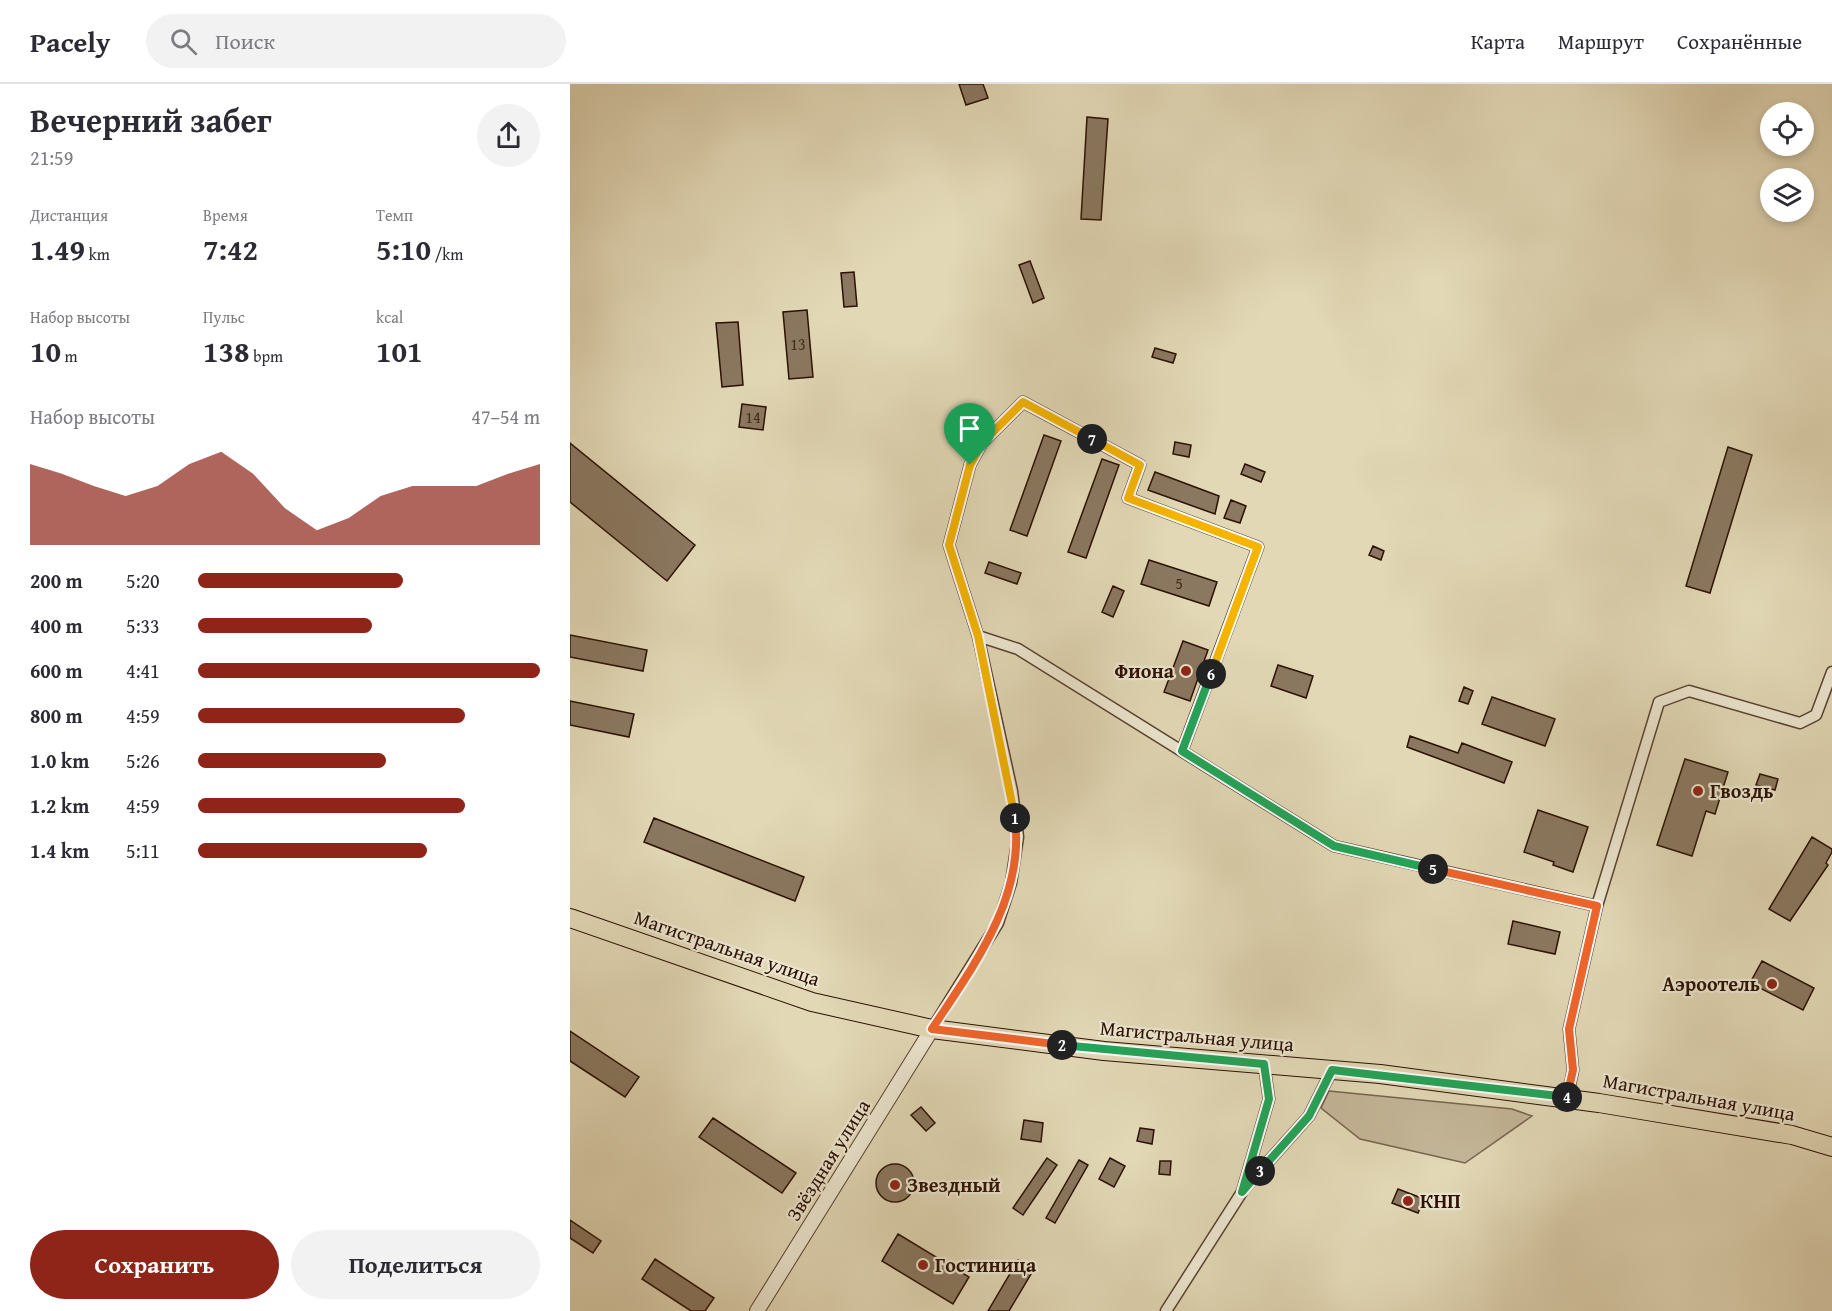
<!DOCTYPE html>
<html lang="ru">
<meta charset="utf-8">
<style>
:root{--surface:#fff;--page:#f2f2f3;--text:#2b2b33;--muted:#7c7c81;--line:#e1e1e2;--accent:#8f2418}
body{margin:0;font-family:"Gentium Book Plus",serif;background:var(--page);color:var(--text);height:100vh;display:flex;flex-direction:column;font-size:22px;white-space:nowrap}
*{box-sizing:border-box;margin:0}
p{font-size:20px;color:var(--muted)}
.icon{flex:none;width:33px;height:33px;fill:none;stroke:currentColor;stroke-width:2;stroke-linecap:round;stroke-linejoin:round}
.map{position:relative;flex:1;overflow:hidden}
.drawer{display:flex;flex-direction:column;background:var(--surface);width:570px}
.drawer>*{flex:none}
.fabs{position:absolute;left:1190px;top:18px;display:grid;gap:12px}
.fabs a{display:grid;place-items:center;width:54px;height:54px;border-radius:50%;background:var(--surface);box-shadow:0 3px 9px #0003;font-size:30px}
.pin{position:absolute;display:grid;place-items:center;width:51px;height:51px;color:#fff;margin:-62px -26px;border-radius:50% 50% 50% 0;rotate:-45deg;box-shadow:0 0 6px #0007}
.pin .icon{rotate:45deg}
.km{position:absolute;width:30px;height:30px;margin:-15px;border-radius:50%;background:#222;color:#fff;font-size:16px;line-height:30px;text-align:center}
.round{display:grid;place-items:center;flex:none;width:63px;height:63px;border-radius:32px;background:var(--page)}
.overview{display:flex;align-items:center;justify-content:space-between;height:102px;padding:0 30px}
h1{font-size:33px;font-weight:700;line-height:45px}
.metrics{display:grid;grid-template-columns:repeat(3,1fr);gap:9px;height:102px;padding:6px 30px}
.metrics div{display:grid;align-content:center}
.metrics b{font-size:30px;font-weight:700}
.metrics small{font-size:16px;font-weight:400}
.metrics p{font-size:16px}
.chart{height:168px;padding:12px 30px}
.chart p{display:flex;justify-content:space-between}
.chart svg{width:100%;height:108px;margin-top:6px;fill:var(--accent);opacity:.7}
.cta{display:flex;gap:12px;margin-top:auto;padding:12px 30px}
.cta a{flex:1;height:69px;border-radius:36px;background:var(--accent);color:#fff;font-size:24px;font-weight:700;line-height:69px;text-align:center}
.cta a+a{background:var(--page);color:var(--text)}
ul{padding:0 30px;list-style:none;font-size:20px}
li{display:grid;grid-template-columns:96px 72px 1fr;align-items:center;height:45px}
li i{height:15px;border-radius:8px;background:var(--accent)}
header{display:flex;align-items:center;gap:36px;box-sizing:border-box;height:84px;padding:0 30px;background:var(--surface);border-bottom:2px solid var(--line)}
header strong{font-size:28px}
nav{display:flex;gap:33px;margin-inline-start:auto;font-size:21px}
.search{width:420px;height:54px;background:var(--page);display:flex;align-items:center;gap:15px;box-sizing:border-box;padding:0 21px;border-radius:33px;color:var(--muted);font-size:22px}
main{display:flex;flex:1;min-height:0}
.map>svg:first-child{display:block}
.green{fill:#c3b698;stroke:#77634e;stroke-width:1.5}
.building{fill:#8a7860;stroke:#2b1003;stroke-width:1.5}
.lines{fill:none;stroke-linecap:round;stroke-linejoin:round}
.minor-casing{stroke:#594230;stroke-width:13}
.tertiary-casing{stroke:#594230;stroke-width:16}
.primary-casing{stroke:#2b1003;stroke-width:20}
.minor{stroke:#ece6d0;stroke-width:10}
.tertiary{stroke:#ece6d0;stroke-width:14}
.primary{stroke:#e2d8b6;stroke-width:18}
.split-1-casing{stroke:#fff;stroke-width:12}
.split-2-casing{stroke:#fff;stroke-width:12}
.split-3-casing{stroke:#fff;stroke-width:12}
.split-4-casing{stroke:#fff;stroke-width:12}
.split-5-casing{stroke:#fff;stroke-width:12}
.split-6-casing{stroke:#fff;stroke-width:12}
.split-7-casing{stroke:#fff;stroke-width:12}
.split-8-casing{stroke:#fff;stroke-width:12}
.split-1{stroke:#f5b400;stroke-width:8}
.split-2{stroke:#f0652b;stroke-width:8}
.split-3{stroke:#22a559;stroke-width:8}
.split-4{stroke:#22a559;stroke-width:8}
.split-5{stroke:#f0652b;stroke-width:8}
.split-6{stroke:#22a559;stroke-width:8}
.split-7{stroke:#f5b400;stroke-width:8}
.split-8{stroke:#f5b400;stroke-width:8}
.poi-dot{fill:#8f2418;stroke:#ece6d0;stroke-width:2}
.labels{text-anchor:middle;stroke-width:4.5;stroke-linejoin:round;paint-order:stroke}
.number-label{font-size:16px;fill:#432a1a}
.poi-label{font-size:20px;font-weight:bold;fill:#2b1003;stroke:#ece6d0;text-anchor:start}
.street-label{font-size:20px;fill:#2b1003;stroke:#ece6d0}
</style>
<header>
<strong>Pacely</strong>
<div class="search"><svg class="icon" aria-label="search" viewBox="0 0 24 24"><circle cx="10" cy="10" r="6"/><path d="M15 15l6 6"/></svg>Поиск</div>
<nav><a>Карта</a><a>Маршрут</a><a>Сохранённые</a></nav>
</header>
<main>
<section class="drawer">
<div class="overview"><div><h1>Вечерний забег</h1><p>21:59</p></div><a class="round"><svg class="icon" aria-label="share" viewBox="0 0 24 24"><path d="M12 15V3M7 8l5-5 5 5M5 13v7h14v-7"/></svg></a></div>
<div class="metrics">
<div><p>Дистанция</p><b>1.49<small> km</small></b></div>
<div><p>Время</p><b>7:42</b></div>
<div><p>Темп</p><b>5:10<small> /km</small></b></div>
</div>
<div class="metrics">
<div><p>Набор высоты</p><b>10<small> m</small></b></div>
<div><p>Пульс</p><b>138<small> bpm</small></b></div>
<div><p>kcal</p><b>101</b></div>
</div>
<div class="chart"><p><span>Набор высоты</span>47–54 m</p>
<svg viewBox="0 0 160 44" preserveAspectRatio="none"><path d="M0 44V11L10 15L20 20L30 24L40 20L50 11L60 6L70 15L80 29L90 38L100 33L110 24L120 20L130 20L140 20L150 15L160 11V44z"/></svg>
</div>
<ul>
<li><b>200 m</b>5:20<i style="width:60%"></i></li>
<li><b>400 m</b>5:33<i style="width:51%"></i></li>
<li><b>600 m</b>4:41<i style="width:100%"></i></li>
<li><b>800 m</b>4:59<i style="width:78%"></i></li>
<li><b>1.0 km</b>5:26<i style="width:55%"></i></li>
<li><b>1.2 km</b>4:59<i style="width:78%"></i></li>
<li><b>1.4 km</b>5:11<i style="width:67%"></i></li>
</ul>
<div class="cta"><a>Сохранить</a><a>Поделиться</a></div>
</section>
<div class="map">
<svg width="1262" height="1227" viewBox="0 0 1262 1227">
<rect width="100%" height="100%" fill="#e2d8b6"/>
<filter id="stains"><feTurbulence type="fractalNoise" baseFrequency=".00333" numOctaves="4"/><feColorMatrix values="0 0 0 0 .2 0 0 0 0 .09 0 0 0 0 .02 0 0 0 .5 -.17"/></filter>
<radialGradient id="worn" r=".72"><stop offset=".6" stop-color="#630" stop-opacity="0"/><stop offset="1" stop-color="#630" stop-opacity=".3"/></radialGradient>
<!-- green -->
<path class="green" d="M759,1007L942,1025L962,1032L895,1079L790,1055L751,1024Z"/>
<!-- building -->
<path class="building" d="M389,0H413L418,14L396,21Z
M517,33L538,35L531,136L511,135Z
M460,177L474,214L463,219L449,181Z
M284,188L287,222L274,223L271,189Z
M237,226L243,293L219,295L213,228Z
M168,238L173,301L152,303L146,239Z
M585,264L606,270L603,279L582,273Z
M172,320L196,323L193,346L169,343Z
M474,351L491,357L457,452L440,446Z
M605,358L621,361L619,373L603,370Z
M0,359L125,461L97,497L0,418Z
M1158,363L1182,371L1140,509L1116,502Z
M532,375L549,381L516,474L498,468Z
M675,380L695,388L691,398L671,390Z
M585,388L649,412L645,430L578,406Z
M661,416L676,422L670,439L654,434Z
M803,462L814,467L811,476L799,471Z
M579,476L647,498L639,522L571,500Z
M419,478L451,489L447,500L415,489Z
M543,502L554,507L543,533L532,528Z
M0,551L77,566L73,587L0,573Z
M613,557L638,566L620,617L594,608Z
M708,581L743,592L736,614L701,602Z
M894,603L903,607L898,620L889,617Z
M922,613L985,635L975,662L912,640Z
M0,617L64,630L59,653L0,641Z
M840,652L888,669L892,659L942,678L934,699L837,663Z
M1115,675L1158,688L1145,730L1136,727L1122,772L1087,761Z
M1190,690L1208,695L1205,706L1186,701Z
M968,726L1018,743L1003,788L983,781L984,778L954,768Z
M84,734L234,793L225,817L74,758Z
M1242,753L1262,765V768L1256,779L1258,781L1220,837L1199,825Z
M943,837L990,848L985,870L938,860Z
M1192,877L1244,904L1233,926L1180,899Z
M0,947L69,993L55,1013L0,977Z
M351,1023L365,1039L356,1047L341,1031Z
M143,1034L226,1089L212,1109L129,1053Z
M454,1036L473,1039L471,1058L451,1055Z
M570,1044L584,1046L582,1060L567,1057Z
M477,1074L487,1081L453,1131L443,1124Z
M540,1074L555,1082L544,1103L529,1095Z
M509,1076L518,1081L485,1139L476,1134Z
M590,1077H601L600,1091L589,1090Z
M306 1099a19 19 0 1 1 38 0a19 19 0 1 1-38 0Z
M828,1105L854,1115L848,1129L822,1119Z
M0,1136L31,1157L23,1169L0,1154Z
M328,1150L399,1193L383,1220L312,1177Z
M85,1175L144,1214L135,1227H121L72,1195Z
M448,1176L464,1185L439,1227H418Z"/>
<g class="lines">
<defs>
<path id="minor" d="M408,552L448,565L764,762L1027,822
M362,945L428,839L441,799L448,753L442,707L408,552L379,461L400,381L412,359L453,318L570,381L558,414L688,463L612,667
M997,1015L1003,986L999,945L1027,822L1089,618L1119,607L1230,639L1246,631L1262,588
M674,1105L739,1032L762,986
M596,1227L672,1108L699,1015L694,980"/>
<path id="tertiary" d="M187,1227L362,945"/>
<path id="primary" d="M0,834L242,918L362,945L534,967L810,990L1029,1019L1222,1051L1262,1063"/>
</defs>
<!-- minor casing -->
<use href="#minor" class="minor-casing"/>
<!-- tertiary casing -->
<use href="#tertiary" class="tertiary-casing"/>
<!-- primary casing -->
<use href="#primary" class="primary-casing"/>
<!-- minor -->
<use href="#minor" class="minor"/>
<!-- tertiary -->
<use href="#tertiary" class="tertiary"/>
<!-- primary -->
<use href="#primary" class="primary"/>
</g>
<g class="lines">
<defs>
<path id="split-1" d="M400,381L379,461L408,552L445,734"/>
<path id="split-2" d="M445,734C455,814 404,881 362,945L492,961"/>
<path id="split-3" d="M492,961L694,980L699,1015L672,1108L690,1087"/>
<path id="split-4" d="M690,1087L739,1032L762,986L997,1013"/>
<path id="split-5" d="M863,785L1027,822L999,945L1003,986L997,1013"/>
<path id="split-6" d="M641,590L612,667L764,762L863,785"/>
<path id="split-7" d="M522,355L570,381L558,414L688,463L641,590"/>
<path id="split-8" d="M400,381L412,359L453,318L522,355"/>
</defs>
<!-- split-1 casing -->
<use href="#split-1" class="split-1-casing"/>
<!-- split-2 casing -->
<use href="#split-2" class="split-2-casing"/>
<!-- split-3 casing -->
<use href="#split-3" class="split-3-casing"/>
<!-- split-4 casing -->
<use href="#split-4" class="split-4-casing"/>
<!-- split-5 casing -->
<use href="#split-5" class="split-5-casing"/>
<!-- split-6 casing -->
<use href="#split-6" class="split-6-casing"/>
<!-- split-7 casing -->
<use href="#split-7" class="split-7-casing"/>
<!-- split-8 casing -->
<use href="#split-8" class="split-8-casing"/>
<!-- split-1 -->
<use href="#split-1" class="split-1"/>
<!-- split-2 -->
<use href="#split-2" class="split-2"/>
<!-- split-3 -->
<use href="#split-3" class="split-3"/>
<!-- split-4 -->
<use href="#split-4" class="split-4"/>
<!-- split-5 -->
<use href="#split-5" class="split-5"/>
<!-- split-6 -->
<use href="#split-6" class="split-6"/>
<!-- split-7 -->
<use href="#split-7" class="split-7"/>
<!-- split-8 -->
<use href="#split-8" class="split-8"/>
</g>
<!-- markers -->
<g class="poi-dot">
<circle cx="616" cy="587" r="6"/>
<circle cx="1128" cy="707" r="6"/>
<circle cx="1202" cy="900" r="6"/>
<circle cx="325" cy="1101" r="6"/>
<circle cx="838" cy="1117" r="6"/>
<circle cx="353" cy="1181" r="6"/>
</g>
<g class="labels">
<!-- number labels -->
<g class="number-label">
<text x="228" y="266">13</text>
<text x="183" y="339">14</text>
<text x="609" y="505">5</text>
</g>
<!-- poi labels -->
<g class="poi-label">
<text x="604" y="594" text-anchor="end">Фиона</text>
<text x="1140" y="714">Гвоздь</text>
<text x="1190" y="907" text-anchor="end">Аэроотель</text>
<text x="337" y="1108">Звездный</text>
<text x="850" y="1124">КНП</text>
<text x="365" y="1188">Гостиница</text>
</g>
<!-- street labels -->
<g class="street-label">
<text transform="translate(157 864) rotate(19)" y="7">Магистральная улица</text>
<text transform="translate(627 952) rotate(5)" y="7">Магистральная улица</text>
<text transform="translate(1129 1013) rotate(10)" y="7">Магистральная улица</text>
<text transform="translate(258 1076) rotate(-58)" y="7">Звёздная улица</text>
</g>
</g>
<rect width="100%" height="100%" filter="url(#stains)"/>
<rect width="100%" height="100%" fill="url(#worn)"/>
</svg>
<div class="fabs">
<a><svg class="icon" aria-label="locate" viewBox="0 0 24 24"><circle cx="12" cy="12" r="6"/><path d="M12 2v4M12 18v4M2 12h4M18 12h4"/></svg></a>
<a><svg class="icon" aria-label="layers" viewBox="0 0 24 24"><path d="M12 4l9 5-9 5-9-5zM3 14l9 5 9-5"/></svg></a>
</div>
<div class="pin" style="left:400px;top:381px;background:#1e9e55"><svg class="icon" aria-label="arrive" viewBox="0 0 24 24"><path d="M6 21V4h12l-3 4 3 4H6"/></svg></div>
<b class="km" style="left:445px;top:734px">1</b>
<b class="km" style="left:492px;top:961px">2</b>
<b class="km" style="left:690px;top:1087px">3</b>
<b class="km" style="left:997px;top:1013px">4</b>
<b class="km" style="left:863px;top:785px">5</b>
<b class="km" style="left:641px;top:590px">6</b>
<b class="km" style="left:522px;top:355px">7</b>
</div>
</main>
